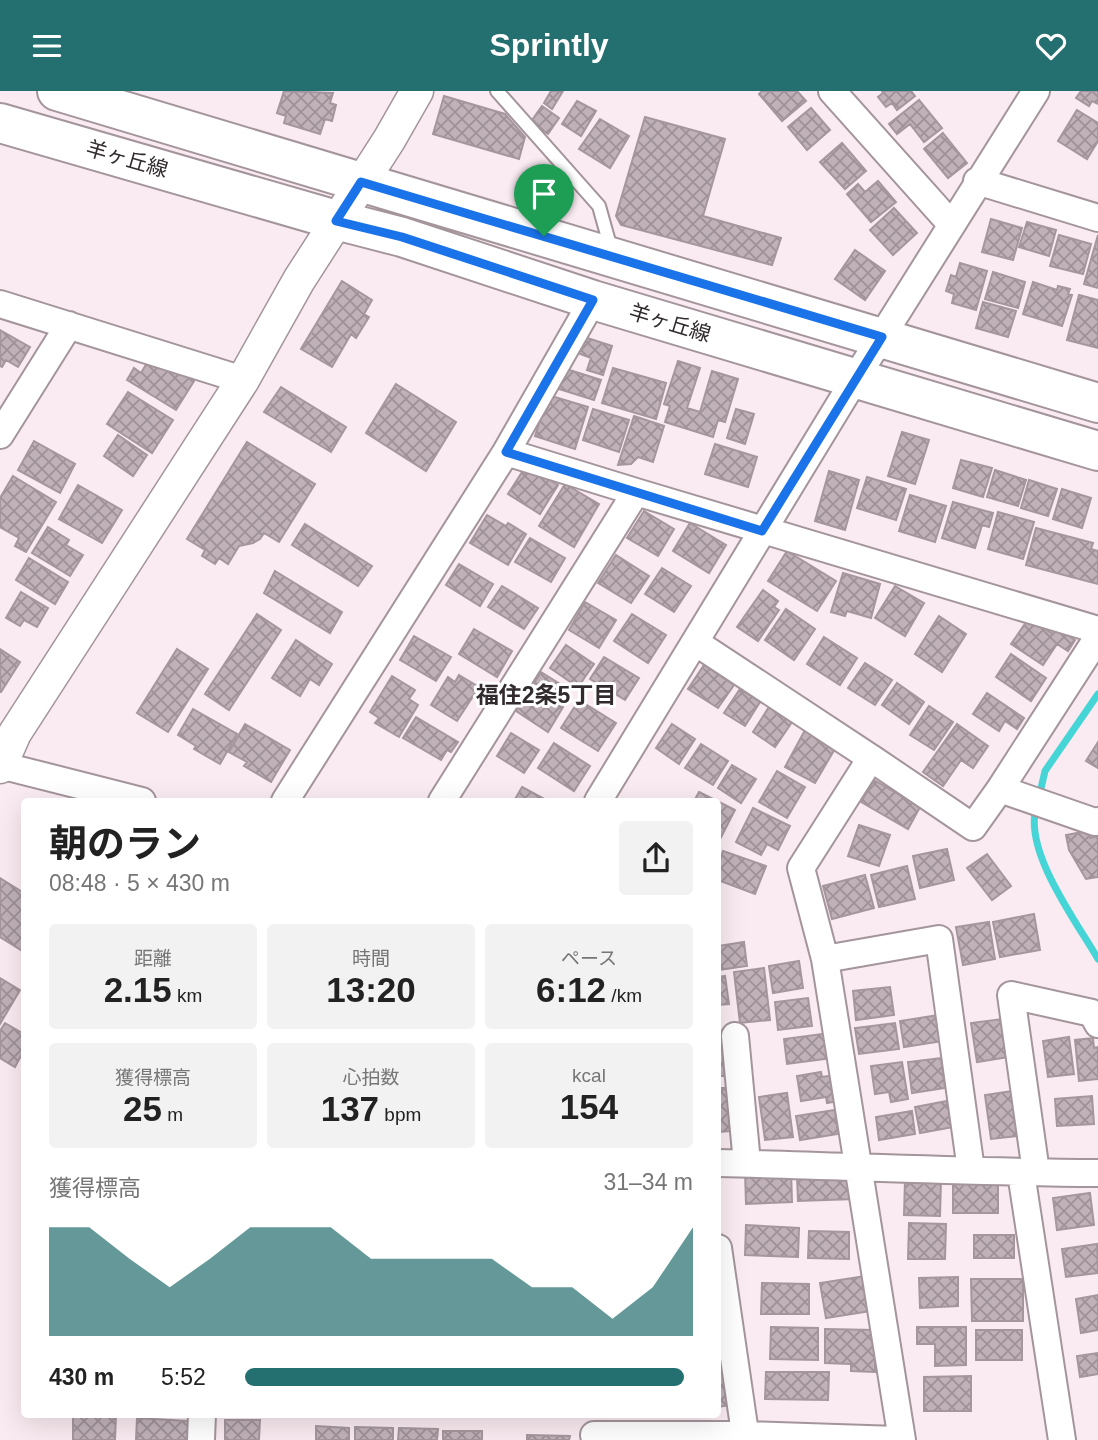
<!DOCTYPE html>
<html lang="ja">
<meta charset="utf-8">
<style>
:root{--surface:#fff;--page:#f2f2f2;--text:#222;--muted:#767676;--accent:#246f6f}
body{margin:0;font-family:Arial,"Noto Sans JP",sans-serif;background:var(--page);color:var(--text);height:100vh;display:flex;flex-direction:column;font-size:26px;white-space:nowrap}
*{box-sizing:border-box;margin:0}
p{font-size:23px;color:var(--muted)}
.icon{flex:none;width:38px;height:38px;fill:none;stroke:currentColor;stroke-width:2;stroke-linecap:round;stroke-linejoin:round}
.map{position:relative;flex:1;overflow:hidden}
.details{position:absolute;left:21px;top:707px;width:700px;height:620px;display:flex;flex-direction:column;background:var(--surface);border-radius:7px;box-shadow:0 7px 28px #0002}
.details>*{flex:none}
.pin{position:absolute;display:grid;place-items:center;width:60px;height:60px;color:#fff;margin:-72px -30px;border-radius:50% 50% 50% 0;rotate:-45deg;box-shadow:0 0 7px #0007}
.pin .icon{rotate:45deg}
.round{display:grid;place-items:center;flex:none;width:74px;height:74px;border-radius:7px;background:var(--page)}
.overview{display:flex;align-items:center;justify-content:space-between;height:119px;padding:0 28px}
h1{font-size:38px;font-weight:700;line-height:52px}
.metrics{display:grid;grid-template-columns:repeat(3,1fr);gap:10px;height:119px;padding:7px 28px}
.metrics div{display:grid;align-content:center;border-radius:7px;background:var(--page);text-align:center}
.metrics b{font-size:35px;font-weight:700}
.metrics small{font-size:19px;font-weight:400}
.metrics p{font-size:19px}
.chart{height:196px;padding:14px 28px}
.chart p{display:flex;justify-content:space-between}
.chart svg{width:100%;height:126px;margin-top:7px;fill:var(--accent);opacity:.7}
ul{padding:0 28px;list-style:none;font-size:23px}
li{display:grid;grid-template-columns:112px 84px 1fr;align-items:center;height:52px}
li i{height:18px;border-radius:9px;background:var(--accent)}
header{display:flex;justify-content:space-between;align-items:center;height:91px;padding:0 28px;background:var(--accent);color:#fff;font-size:32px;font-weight:700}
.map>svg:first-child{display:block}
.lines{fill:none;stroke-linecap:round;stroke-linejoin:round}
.stream{stroke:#46d5d6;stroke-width:7}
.building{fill:url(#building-cross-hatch);stroke:#a5969d;stroke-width:2}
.service-casing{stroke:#a3959b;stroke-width:16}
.minor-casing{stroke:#a3959b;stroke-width:30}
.tertiary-casing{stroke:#a3959b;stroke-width:35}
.primary-casing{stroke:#a3959b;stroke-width:42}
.service{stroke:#fff;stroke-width:12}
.minor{stroke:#fff;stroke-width:26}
.tertiary{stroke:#fff;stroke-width:32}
.primary{stroke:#fff;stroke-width:38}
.route-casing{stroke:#fff;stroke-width:14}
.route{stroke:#1a73e8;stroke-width:9}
.labels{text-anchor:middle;stroke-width:6;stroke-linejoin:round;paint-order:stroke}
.street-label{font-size:21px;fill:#312b2e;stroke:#fff}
.neighbourhood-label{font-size:23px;font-weight:bold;fill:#312b2e;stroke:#fff}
</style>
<header><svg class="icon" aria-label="menu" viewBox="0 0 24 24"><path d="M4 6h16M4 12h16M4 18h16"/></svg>Sprintly<svg class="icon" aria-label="heart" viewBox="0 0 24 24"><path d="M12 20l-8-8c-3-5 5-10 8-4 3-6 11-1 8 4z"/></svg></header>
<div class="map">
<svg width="1098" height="1349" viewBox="0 0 1098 1349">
<defs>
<pattern id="building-cross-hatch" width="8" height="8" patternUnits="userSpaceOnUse" patternTransform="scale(1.75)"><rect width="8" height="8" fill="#c0b1b8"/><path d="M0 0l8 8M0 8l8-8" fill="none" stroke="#9d9096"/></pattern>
</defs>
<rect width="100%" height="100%" fill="#faeaf1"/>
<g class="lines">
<!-- stream -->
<path class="stream" d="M1039,706L1045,680L1098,603
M1036,717C1024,761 1076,830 1098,868"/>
</g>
<!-- building -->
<path class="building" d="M284,0L333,2L330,12L336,14L332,30L325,28L320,43L284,32L286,25L277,22Z
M551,0H563L552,18L544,12Z
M762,0H797L806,10L782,30L759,3Z
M882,0H911L915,5L897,19L892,12L886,16L878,6L883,2Z
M1081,0H1098V13L1092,10L1089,15L1076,7Z
M444,5L505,23L525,46L519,68L433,43Z
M919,9L942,37L924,51L910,33L897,43L889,33Z
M577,10L596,20L581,45L562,33Z
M542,15L559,27L548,43L530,32Z
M811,17L830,39L807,59L788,36Z
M1077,19L1098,32V50L1087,68L1058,50Z
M645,26L725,48L703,125L781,147L772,174L621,134L616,125Z
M600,28L629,45L610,77L579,58Z
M943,42L967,72L948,87L924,58Z
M842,52L866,80L845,98L820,71Z
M878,90L896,111L871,131L847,103L858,93L865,101Z
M894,117L917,142L893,164L870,139Z
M991,128L1022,137L1013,169L982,161Z
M1027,131L1056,139L1049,165L1019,156Z
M1059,144L1091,153L1083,183L1050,175Z
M1098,144V197L1084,193Z
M855,159L885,180L865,209L835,188Z
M960,172L987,180L976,219L952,212L954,203L946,200L951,184L956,186Z
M993,181L1025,191L1018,217L985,208Z
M342,190L372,209L364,223L369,226L356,247L351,243L332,276L301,258Z
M1033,191L1057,199L1058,195L1070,198L1068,203L1072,204L1062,235L1023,223Z
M1079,204L1098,209V257L1067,249Z
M983,211L1016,220L1008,246L976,237Z
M0,239L30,256L18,276L6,269L2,276L0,275Z
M581,245L612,255L603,284L587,279L591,267L575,261Z
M151,265L194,290L176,319L127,289L134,277L141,282Z
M678,270L700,277L687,317L700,321L712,280L738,288L725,331L718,329L713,346L665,331L670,315L664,313Z
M563,277L601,289L594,309L556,297Z
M613,277L666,292L656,328L602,312Z
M396,293L456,331L426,380L366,342Z
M281,296L346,336L331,361L264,321Z
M128,301L173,329L152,362L107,333Z
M548,304L588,316L575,358L535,345Z
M593,318L629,329L619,361L583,349Z
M736,318L754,323L745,353L727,347Z
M634,325L664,335L653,371L638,366L631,373L618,374Z
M902,341L929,349L915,393L888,385Z
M118,344L147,364L133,385L104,365Z
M34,350L75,373L60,402L18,379Z
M247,351L315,393L279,451L264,442L260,448L253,452L239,455L228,473L219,467L215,473L202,465L205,459L187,448Z
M715,353L757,366L748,396L705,383Z
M961,369L992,377L983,406L953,397Z
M995,379L1026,389L1018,415L987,406Z
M829,380L859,389L845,439L815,430Z
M522,381L541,384L558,394L540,423L508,403Z
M13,385L56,411L26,461L15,455L19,447L0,436V407Z
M867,386L906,398L896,429L857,417Z
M1029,389L1057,398L1048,425L1021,417Z
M565,393L599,413L574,456L539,435Z
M78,394L122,419L102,452L59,428Z
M1062,398L1091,407L1082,437L1053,428Z
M910,404L946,415L935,451L899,440Z
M953,411L993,422L989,436L982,434L975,457L942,447Z
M644,420L674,438L658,465L627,447Z
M998,421L1034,431L1023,468L988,458Z
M487,424L506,435L508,432L526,443L508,474L470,452Z
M690,432L726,454L709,482L673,460Z
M305,433L372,475L358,495L292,454Z
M48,436L69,449L66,454L83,464L70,485L32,462Z
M1036,437L1093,452L1091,458L1098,460V493L1026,474Z
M530,447L565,467L551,491L515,471Z
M787,460L836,490L817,520L768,490Z
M616,464L649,485L631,512L598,492Z
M29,467L68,491L55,513L16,489Z
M459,473L493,493L480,515L446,494Z
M662,477L691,495L674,521L645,503Z
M275,480L342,521L330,542L264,502Z
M843,482L880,493L871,527L847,520L845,525L831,521Z
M502,495L538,517L524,538L488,516Z
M895,495L924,512L905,545L875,527Z
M763,499L778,510L774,516L779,519L758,550L737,536Z
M21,501L48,517L37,536L24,529L20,535L6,527Z
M585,511L616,529L599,557L569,539Z
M786,518L815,538L794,569L765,549Z
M257,523L281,539L229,619L205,603Z
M632,523L666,544L648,572L614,550Z
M939,525L966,543L942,581L915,563Z
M1029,527L1053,543L1057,537L1075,549L1068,560L1057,553L1043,574L1011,553Z
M474,538L512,560L497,586L459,563Z
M414,545L451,566L436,590L400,569Z
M824,546L857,567L840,594L807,573Z
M296,549L332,573L319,594L310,588L300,605L272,587Z
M566,554L594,573L578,596L550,577Z
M0,558L20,571L1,601H0Z
M177,558L208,578L168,641L137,622Z
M1011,563L1046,587L1031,610L996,586Z
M604,566L639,587L625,609L590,588Z
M865,572L892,589L875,614L848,597Z
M704,574L734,594L718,617L688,598Z
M541,581L565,596L558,607L534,592Z
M459,584L479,596L457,630L431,614L448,586L455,591Z
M392,585L415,599L409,608L418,614L399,646L375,632L379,627L370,621Z
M897,592L924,611L909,633L882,614Z
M530,597L563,616L548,641L516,620Z
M740,598L760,611L745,635L724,622Z
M987,602L1024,627L1017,638L1005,630L999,640L973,623Z
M579,609L616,632L598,660L561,637Z
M929,615L953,631L934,659L910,644Z
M769,616L792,631L775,656L753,641Z
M193,618L237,643L220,673L194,658L196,655L178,644Z
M416,626L458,651L451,661L447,659L441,669L403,647Z
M245,633L290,659L271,691L244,675L247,671L229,661Z
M672,633L695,648L679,673L656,657Z
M957,633L988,655L973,677L961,669L943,695L923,681Z
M805,639L836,656L815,692L785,676Z
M511,642L539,659L524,682L497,665Z
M1098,651V677L1086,670Z
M554,652L590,675L574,700L538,677Z
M701,653L728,670L713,694L685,677Z
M732,674L756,688L741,712L718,697Z
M777,680L805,696L787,727L759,711Z
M874,689L920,716L908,738L861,711Z
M522,696L548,710H514Z
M699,701L735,719L718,752V710H694Z
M753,717L790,735L778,759L767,753L761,764L736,751Z
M859,734L890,744L879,775L848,765Z
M1088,740L1090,747L1098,745V786L1086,788L1069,759L1066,744Z
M947,758L954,789L920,797L913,765Z
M723,760L766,775L755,803L718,789V775Z
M987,763L1011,795L992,809L967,777Z
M907,775L915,808L879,816L871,784Z
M865,784L874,817L832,828L823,795Z
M0,787L24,802V861L0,846Z
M1034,823L1040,859L1000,866L993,831Z
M989,831L995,868L963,874L956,836Z
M744,851L747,875L718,879V855Z
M799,870L803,897L773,902L769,875Z
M764,877L770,929L740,932L734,881Z
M725,885L729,913L718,914V886Z
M0,887L20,899L0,933Z
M890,896L894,924L856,929L853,900Z
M808,907L812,935L778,939L775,911Z
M939,924L943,950L904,956L900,930Z
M1002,928L1009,966L977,971L971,932Z
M5,932L24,943V959L15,976L0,967V940Z
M895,932L899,958L859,963L855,937Z
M829,942L833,967L787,973L784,948Z
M1069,946L1074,983L1048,986L1043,950Z
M1093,947L1094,957L1098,956V988L1079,990L1075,949Z
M718,955H728V985H718Z
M941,967L945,997L912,1002L908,971Z
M902,971L908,1008L891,1011L889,1001L875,1003L871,975Z
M821,981L822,986L836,984L839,1010L827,1012L826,1006L801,1010L797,985Z
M718,997H730L731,1040L718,1041Z
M1013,1000L1019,1045L991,1048L985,1004Z
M787,1002L793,1046L765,1049L759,1006Z
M1092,1005L1094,1033L1057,1035L1055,1008Z
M947,1010L948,1016L955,1015L959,1035L920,1042L915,1016Z
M835,1019L838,1043L800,1049L796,1025Z
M912,1020L915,1043L879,1049L876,1026Z
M791,1079L792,1111L746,1113L745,1081Z
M853,1083L855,1108L798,1110L797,1085Z
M905,1089L941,1090L940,1125L904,1124Z
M953,1089H998V1122H953Z
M1090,1102L1094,1134L1057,1139L1053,1107Z
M909,1132L946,1133L945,1168H908Z
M746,1134L799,1137L798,1166L745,1164Z
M809,1140L849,1141V1168L808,1167Z
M974,1144H1014V1167H974Z
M1097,1153L1098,1182L1066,1186L1062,1158Z
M866,1185L871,1220L826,1227L820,1192Z
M958,1186V1215L920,1217L919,1187Z
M971,1188H1023V1230H972Z
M762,1192L809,1193V1223H761Z
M1098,1204V1239L1081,1242L1076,1208Z
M771,1236L818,1237V1269L770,1268Z
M917,1236H966V1274L935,1275V1253H917Z
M825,1238L875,1239V1281L851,1280V1273L825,1272Z
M976,1239H1022V1269H976Z
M1098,1262V1283L1080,1286L1077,1265Z
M727,1276L730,1314L718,1316V1277Z
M766,1281H829L828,1309L765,1308Z
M971,1285V1320H924V1286Z
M73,1324H116L115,1349H73Z
M137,1327L188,1330V1349H136Z
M225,1329H260L259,1349H225Z
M316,1335L349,1337V1349H316Z
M355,1336L393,1337V1349H355Z
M399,1337L438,1338L437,1349H398Z
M443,1340H482V1349H443Z
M527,1344L570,1345L569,1349H527Z"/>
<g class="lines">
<defs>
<path id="service" d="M497,0L599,115L611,158"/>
<path id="minor" d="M832,0L951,133
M977,90L1098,127
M0,213L243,289
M0,344L69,234
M506,361L636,401
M1098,546L1000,698L1095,731L1098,730
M695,551L871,667
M0,674L142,710
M285,710L506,361L593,209
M442,710L636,401L1098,539
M598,710L855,288L1036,0
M825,868L939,848L971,1079
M735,945L747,1072
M718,1072C844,1075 971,1081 1098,1082
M1036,1081L1011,904L1092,922L1098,933
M1021,1082L1062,1349
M718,1157L746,1349
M594,1344H746L897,1349
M201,1349L202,1323
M902,1349L825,868L801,777L871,667L973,736L1000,698"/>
<path id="tertiary" d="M0,676L15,642L243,289L299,189L389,49L417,0"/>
<path id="primary" d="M57,0L1098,312
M0,32L336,129L402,146L593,209L1098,360"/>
</defs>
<!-- service casing -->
<use href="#service" class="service-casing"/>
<!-- minor casing -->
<use href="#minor" class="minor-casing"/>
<!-- tertiary casing -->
<use href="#tertiary" class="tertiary-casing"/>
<!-- primary casing -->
<use href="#primary" class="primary-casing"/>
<!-- service -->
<use href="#service" class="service"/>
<!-- minor -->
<use href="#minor" class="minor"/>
<!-- tertiary -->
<use href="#tertiary" class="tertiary"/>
<!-- primary -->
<use href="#primary" class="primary"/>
</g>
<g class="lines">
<defs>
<path id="route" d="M361,91L882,246L762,440L506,361L593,209L402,146L336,130Z"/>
</defs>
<!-- route casing -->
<use href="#route" class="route-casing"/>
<!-- route -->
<use href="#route" class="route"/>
</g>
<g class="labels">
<!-- street labels -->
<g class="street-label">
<text transform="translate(127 68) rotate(16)" y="7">羊ヶ丘線</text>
<text transform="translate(670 232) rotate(17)" y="7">羊ヶ丘線</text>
</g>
<!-- neighbourhood labels -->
<g class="neighbourhood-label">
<text x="546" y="612">福住2条5丁目</text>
</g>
</g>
</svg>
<div class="pin" style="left:544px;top:145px;background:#1e9e55"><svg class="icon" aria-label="arrive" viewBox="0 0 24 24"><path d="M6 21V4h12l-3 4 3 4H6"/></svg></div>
<section class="details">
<div class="overview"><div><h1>朝のラン</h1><p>08:48 · 5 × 430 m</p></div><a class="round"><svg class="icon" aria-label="share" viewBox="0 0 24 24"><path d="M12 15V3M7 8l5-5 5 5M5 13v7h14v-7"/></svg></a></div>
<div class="metrics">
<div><p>距離</p><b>2.15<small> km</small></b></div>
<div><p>時間</p><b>13:20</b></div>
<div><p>ペース</p><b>6:12<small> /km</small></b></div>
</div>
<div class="metrics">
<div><p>獲得標高</p><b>25<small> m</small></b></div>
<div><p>心拍数</p><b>137<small> bpm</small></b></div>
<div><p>kcal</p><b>154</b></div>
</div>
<div class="chart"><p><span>獲得標高</span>31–34 m</p>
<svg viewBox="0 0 160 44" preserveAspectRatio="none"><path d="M0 44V6L10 6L20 17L30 27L40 17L50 6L60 6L70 6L80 17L90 17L100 17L110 17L120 27L130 27L140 38L150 27L160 6V44z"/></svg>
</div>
<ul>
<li><b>430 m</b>5:52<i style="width:98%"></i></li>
</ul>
</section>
</div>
